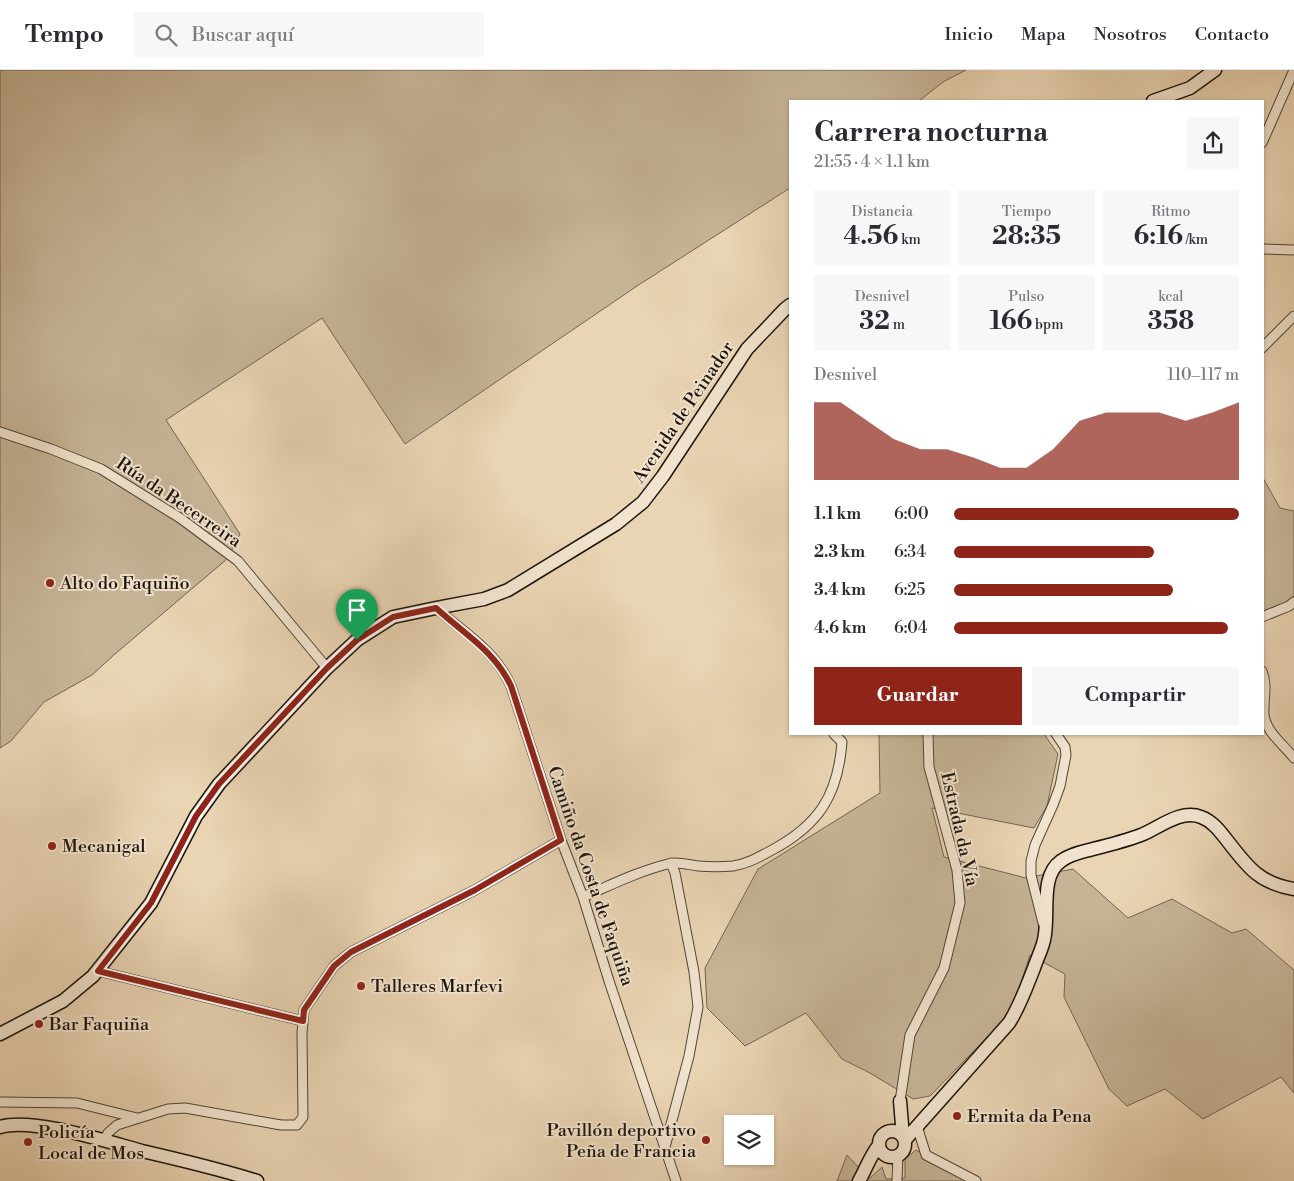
<!DOCTYPE html>
<html lang="es">
<meta charset="utf-8">
<style>
:root{--surface:#fff;--page:#f7f7f7;--text:#2b2b33;--muted:#7c7c81;--line:#e1e1e2;--accent:#8f2418}
body{margin:0;font-family:"Libre Bodoni",serif;background:var(--page);color:var(--text);height:100vh;display:flex;flex-direction:column;font-size:19px;white-space:nowrap}
*{box-sizing:border-box;margin:0}
p{font-size:16px;color:var(--muted)}
.icon{flex:none;width:28px;height:28px;fill:none;stroke:currentColor;stroke-width:2;stroke-linecap:round;stroke-linejoin:round}
.map{position:relative;flex:1;overflow:hidden}
.sheet{position:absolute;left:789px;top:30px;width:475px;height:635px;display:flex;flex-direction:column;background:var(--surface);border-radius:0px;box-shadow:0 1px 4px #0004}
.sheet>*{flex:none}
.buttons{position:absolute;left:724px;top:1045px;display:grid;gap:10px}
.buttons a{display:grid;place-items:center;width:50px;height:50px;border-radius:0px;background:var(--surface);box-shadow:0 1px 4px #0004;font-size:25px}
.pin{position:absolute;display:grid;place-items:center;width:42px;height:42px;color:#fff;margin:-51px -21px;border-radius:50% 50% 50% 0;rotate:-45deg;box-shadow:0 0 5px #0007}
.pin .icon{rotate:45deg}
.round{display:grid;place-items:center;flex:none;width:52px;height:52px;border-radius:0px;background:var(--page)}
.head{display:flex;align-items:center;justify-content:space-between;height:85px;padding:0 25px}
h1{font-size:28px;font-weight:700;line-height:38px}
.figures{display:grid;grid-template-columns:repeat(3,1fr);gap:8px;height:85px;padding:5px 25px}
.figures div{display:grid;align-content:center;border-radius:0px;background:var(--page);text-align:center}
.figures b{font-size:25px;font-weight:700}
.figures small{font-size:14px;font-weight:400}
.figures p{font-size:14px}
.chart{height:140px;padding:10px 25px}
.chart p{display:flex;justify-content:space-between}
.chart svg{width:100%;height:90px;margin-top:5px;fill:var(--accent);opacity:.7}
.action{display:flex;gap:10px;margin-top:auto;padding:10px 25px}
.action a{flex:1;height:58px;border-radius:0px;background:var(--accent);color:#fff;font-size:20px;font-weight:700;line-height:58px;text-align:center}
.action a+a{background:var(--page);color:var(--text)}
ul{padding:0 25px;list-style:none;font-size:16px}
li{display:grid;grid-template-columns:80px 60px 1fr;align-items:center;height:38px}
li i{height:12px;border-radius:6px;background:var(--accent)}
header{display:flex;align-items:center;gap:30px;box-sizing:border-box;height:70px;padding:0 25px;background:var(--surface);border-bottom:1px solid var(--line)}
header strong{font-size:24px}
nav{display:flex;gap:28px;margin-inline-start:auto;font-size:18px}
.search{width:350px;height:45px;background:var(--page);display:flex;align-items:center;gap:12px;box-sizing:border-box;padding:0 18px;border-radius:0px;color:var(--muted);font-size:19px}
.map>svg:first-child{display:block}
.green{fill:#c6b497;stroke:#726452}
.lines{fill:none;stroke-linecap:round;stroke-linejoin:round}
.street-casing{stroke:#504536;stroke-width:11}
.secondary-casing{stroke:#1d150c;stroke-width:15}
.street{stroke:#f1e3ce;stroke-width:9}
.secondary{stroke:#f1e3ce;stroke-width:12}
.route-casing{stroke:#fff;stroke-width:10}
.route{stroke:#8f2418;stroke-width:6}
.poi-dot{fill:#8f2418;stroke:#f1e3ce;stroke-width:2}
.labels{text-anchor:middle;stroke-width:4;stroke-linejoin:round;paint-order:stroke}
.street-label{font-size:18px;fill:#1d150c;stroke:#f1e3ce}
.poi-label{font-size:18px;fill:#1d150c;stroke:#f1e3ce;text-anchor:start}
</style>
<header>
<strong>Tempo</strong>
<div class="search"><svg class="icon" aria-label="search" viewBox="0 0 24 24"><circle cx="10" cy="10" r="6"/><path d="M15 15l6 6"/></svg>Buscar aquí</div>
<nav><a>Inicio</a><a>Mapa</a><a>Nosotros</a><a>Contacto</a></nav>
</header>
<div class="map">
<svg width="1294" height="1111" viewBox="0 0 1294 1111">
<rect width="100%" height="100%" fill="#e9d4b3"/>
<filter id="stains"><feTurbulence type="fractalNoise" baseFrequency=".004" numOctaves="4"/><feColorMatrix values="0 0 0 0 .2 0 0 0 0 .09 0 0 0 0 .02 0 0 0 .5 -.17"/></filter>
<radialGradient id="worn" r=".72"><stop offset=".6" stop-color="#630" stop-opacity="0"/><stop offset="1" stop-color="#630" stop-opacity=".3"/></radialGradient>
<!-- green -->
<path class="green" d="M0,0H966L943,12L919,31H790V118L637,216L405,374L322,248L166,350L240,464L227,489L115,584L92,605L44,632L11,671L0,678Z
M1263,408L1280,438L1294,441V526L1285,533L1263,541Z
M879,664H1044L1058,684L1047,736L1034,758L932,738L944,787L1026,808L1073,799L1128,848L1172,829L1232,863L1246,859L1294,900V1023L1281,1007L1203,1049L1165,1019L1127,1036L1109,1019L1064,927L1065,904L1030,885L1015,931L1002,952L930,1026L913,1029L870,1003L842,989L806,943L745,976L707,938L705,898L758,799L880,723Z
M916,1080L975,1111H837L847,1085L869,1109L882,1097L886,1109L905,1108V1089Z"/>
<g class="lines">
<defs>
<path id="street" d="M1262,73L1294,0
M1262,179L1294,180
M1262,278L1294,246
M0,362L51,379L101,399L180,448L238,491L327,598
M436,538C465,564 494,579 511,616L561,770L583,827L609,911L676,1111
M1262,547L1289,536L1294,532
M1262,601C1268,616 1263,630 1264,645C1266,662 1284,675 1294,688
M583,827C611,815 639,801 668,794C677,791 689,795 698,796C709,797 722,797 733,796C747,794 759,787 772,780C819,755 838,725 842,672L834,664
M1043,853L1031,805V791L1035,775L1053,735L1060,716L1066,685L1065,677L1056,664
M98,901L303,951
M900,1031L910,965L944,898L960,833L957,800L929,697L928,664
M0,1032L77,1033L137,1048
M917,1056L926,1085L976,1111
M104,1071L108,1063L117,1055L168,1039L185,1038L281,1055H297L303,1047L302,963L304,940L334,896L351,882L475,820L561,770
M665,1077L689,986L698,937L694,902L675,803L671,793
M897,1111L898,1085"/>
<path id="secondary" d="M1153,31L1190,18L1215,0
M0,964L63,931L93,906L151,833L196,746L219,714L327,598L357,570L393,547L436,538L484,529L508,520L616,454L643,432L663,406L747,279L785,239L790,235
M900,1031L903,1067
M0,1057C31,1047 109,1072 142,1081C181,1090 220,1099 257,1111
M879 1074a13 13 0 1 1 26 0a13 13 0 1 1-26 0Z
M905,1070L1009,953C1020,936 1026,918 1034,898C1037,889 1042,879 1044,870C1050,846 1039,806 1061,791C1070,784 1082,782 1093,779C1109,775 1125,771 1141,765C1159,758 1180,739 1201,747C1212,751 1219,760 1226,769C1247,796 1258,813 1294,819
M859,1111C866,1099 870,1086 879,1075"/>
</defs>
<!-- street casing -->
<use href="#street" class="street-casing"/>
<!-- secondary casing -->
<use href="#secondary" class="secondary-casing"/>
<!-- street -->
<use href="#street" class="street"/>
<!-- secondary -->
<use href="#secondary" class="secondary"/>
</g>
<g class="lines">
<defs>
<path id="route" d="M436,538C464,564 494,580 511,616L561,770L475,820L351,882L334,896L304,940L303,951L98,901L151,833L196,746L219,714L327,598L357,570L393,547Z"/>
</defs>
<!-- route casing -->
<use href="#route" class="route-casing"/>
<!-- route -->
<use href="#route" class="route"/>
</g>
<!-- markers -->
<g class="poi-dot">
<circle cx="50" cy="513" r="5"/>
<circle cx="52" cy="776" r="5"/>
<circle cx="361" cy="916" r="5"/>
<circle cx="39" cy="954" r="5"/>
<circle cx="957" cy="1046" r="5"/>
<circle cx="706" cy="1070" r="5"/>
<circle cx="28" cy="1072" r="5"/>
</g>
<g class="labels">
<!-- street labels -->
<g class="street-label">
<text transform="translate(683 342) rotate(-56)" y="6">Avenida de Peinador</text>
<text transform="translate(179 432) rotate(34)" y="6">Rúa da Becerreira</text>
<text transform="translate(960 759) rotate(77)" y="6">Estrada da Vía</text>
<text transform="translate(591 806) rotate(71)" y="6">Camiño da Costa de Faquiña</text>
</g>
<!-- poi labels -->
<g class="poi-label">
<text x="60" y="519">Alto do Faquiño</text>
<text x="62" y="782">Mecanigal</text>
<text x="371" y="922">Talleres Marfevi</text>
<text x="49" y="960">Bar Faquiña</text>
<text x="967" y="1052">Ermita da Pena</text>
<text x="696" y="1066" text-anchor="end">Pavillón deportivo<tspan x="696" dy="21">Peña de Francia</tspan></text>
<text x="38" y="1068">Policía<tspan x="38" dy="21">Local de Mos</tspan></text>
</g>
</g>
<rect width="100%" height="100%" filter="url(#stains)"/>
<rect width="100%" height="100%" fill="url(#worn)"/>
</svg>
<div class="buttons">
<a><svg class="icon" aria-label="layers" viewBox="0 0 24 24"><path d="M12 4l9 5-9 5-9-5zM3 14l9 5 9-5"/></svg></a>
</div>
<div class="pin" style="left:357px;top:570px;background:#1e9e55"><svg class="icon" aria-label="arrive" viewBox="0 0 24 24"><path d="M6 21V4h12l-3 4 3 4H6"/></svg></div>
<section class="sheet">
<div class="head"><div><h1>Carrera nocturna</h1><p>21:55 · 4 × 1.1 km</p></div><a class="round"><svg class="icon" aria-label="share" viewBox="0 0 24 24"><path d="M12 15V3M7 8l5-5 5 5M5 13v7h14v-7"/></svg></a></div>
<div class="figures">
<div><p>Distancia</p><b>4.56<small> km</small></b></div>
<div><p>Tiempo</p><b>28:35</b></div>
<div><p>Ritmo</p><b>6:16<small> /km</small></b></div>
</div>
<div class="figures">
<div><p>Desnivel</p><b>32<small> m</small></b></div>
<div><p>Pulso</p><b>166<small> bpm</small></b></div>
<div><p>kcal</p><b>358</b></div>
</div>
<div class="chart"><p><span>Desnivel</span>110–117 m</p>
<svg viewBox="0 0 160 44" preserveAspectRatio="none"><path d="M0 44V6L10 6L20 15L30 24L40 29L50 29L60 33L70 38L80 38L90 29L100 15L110 11L120 11L130 11L140 15L150 11L160 6V44z"/></svg>
</div>
<ul>
<li><b>1.1 km</b>6:00<i style="width:100%"></i></li>
<li><b>2.3 km</b>6:34<i style="width:70%"></i></li>
<li><b>3.4 km</b>6:25<i style="width:77%"></i></li>
<li><b>4.6 km</b>6:04<i style="width:96%"></i></li>
</ul>
<div class="action"><a>Guardar</a><a>Compartir</a></div>
</section>
</div>
